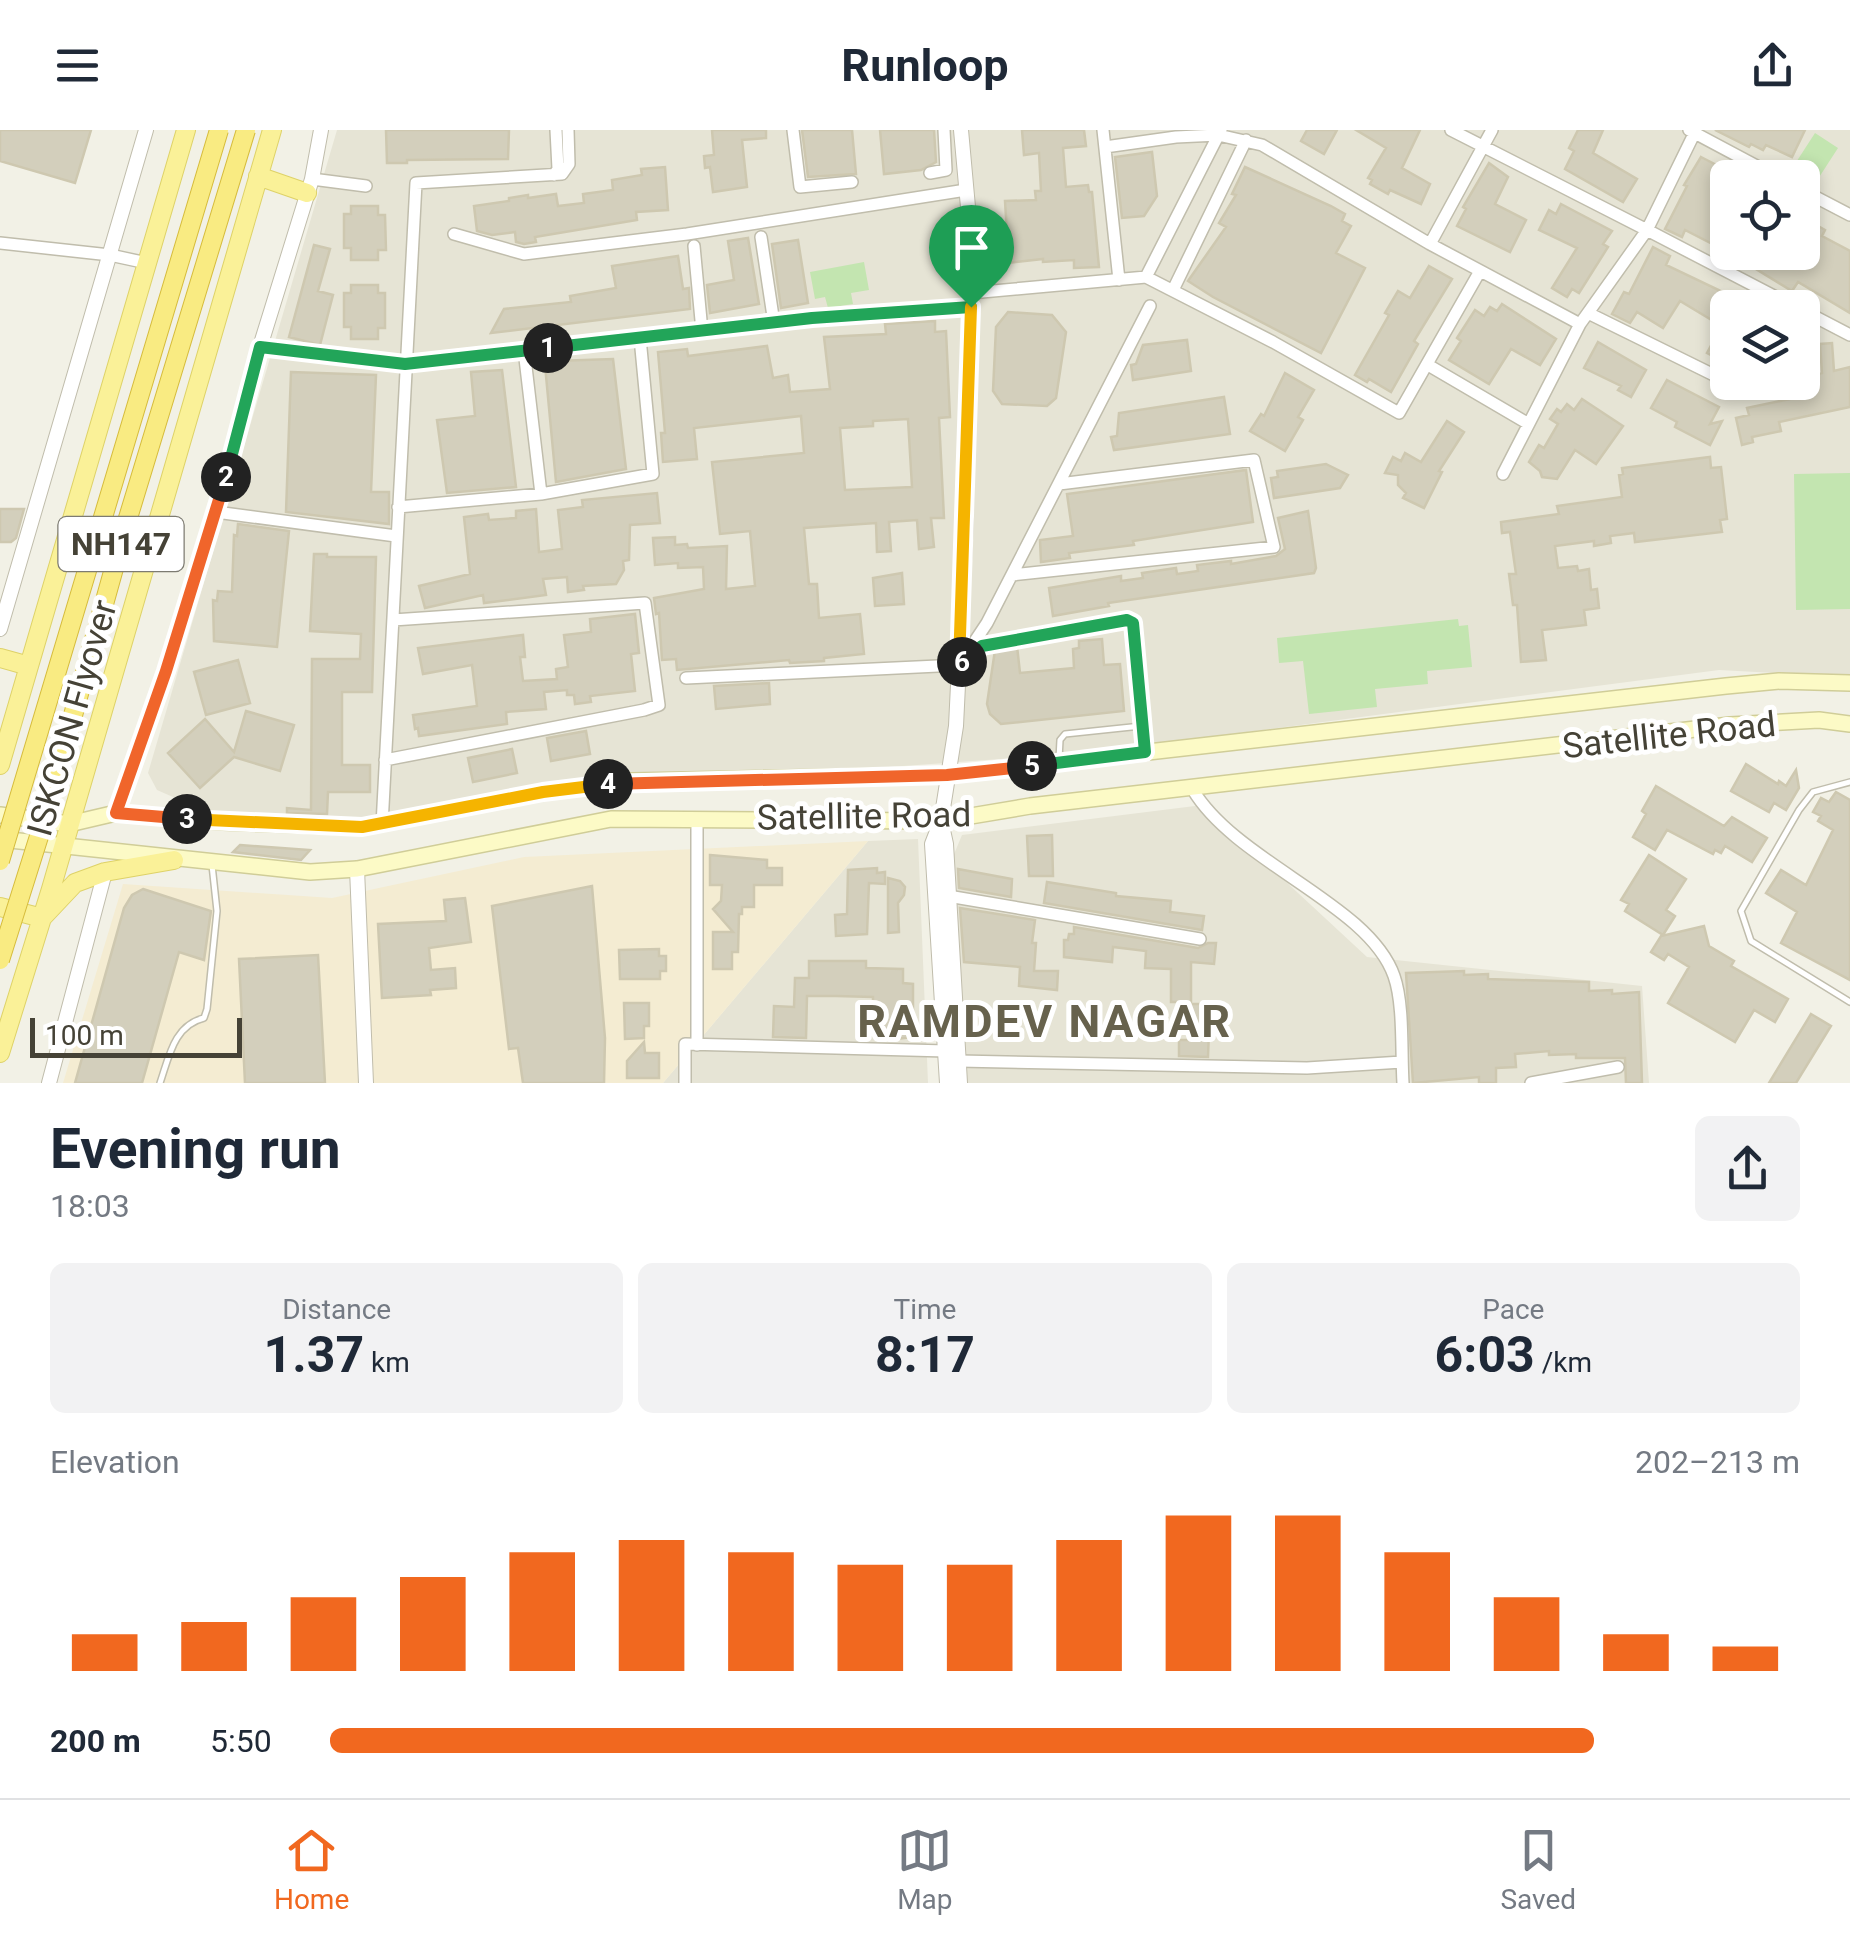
<!DOCTYPE html>
<meta charset="utf-8">
<style>
:root{--surface:#fff;--page:#f2f2f3;--text:#1f2937;--muted:#747a83;--line:#e0e1e3;--accent:#f1681f}
body{margin:0;font-family:Roboto,sans-serif;background:var(--page);color:var(--text);height:100vh;display:flex;flex-direction:column;font-size:38px;white-space:nowrap}
*{box-sizing:border-box;margin:0}
p{font-size:32px;color:var(--muted)}
.icon{flex:none;width:55px;height:55px;fill:none;stroke:currentColor;stroke-width:2;stroke-linecap:round;stroke-linejoin:round}
.map{position:relative;height:953px;overflow:hidden}
.sheet{display:flex;flex-direction:column;background:var(--surface);flex:1}
.sheet>*{flex:none}
.buttons{position:absolute;left:1710px;top:30px;display:grid;gap:20px}
.buttons a{display:grid;place-items:center;width:110px;height:110px;border-radius:15px;background:var(--surface);box-shadow:0 5px 15px #0003;font-size:50px}
.scale{position:absolute;left:30px;bottom:25px;width:212px;box-sizing:border-box;padding-left:10px;border:5px solid #454236;border-top:0;font-size:28px;line-height:35px;white-space:nowrap;color:#454236;-webkit-text-stroke:8px #fff;paint-order:stroke}
.pin{position:absolute;display:grid;place-items:center;width:85px;height:85px;color:#fff;margin:-102px -42px;border-radius:50% 50% 50% 0;rotate:-45deg;box-shadow:0 0 10px #0007}
.pin .icon{rotate:45deg}
.km{position:absolute;width:50px;height:50px;margin:-25px;border-radius:50%;background:#222;color:#fff;font-size:28px;line-height:50px;text-align:center}
.round{display:grid;place-items:center;flex:none;width:105px;height:105px;border-radius:15px;background:var(--page)}
.summary{display:flex;align-items:center;justify-content:space-between;height:170px;padding:0 50px}
h1{font-size:55px;font-weight:700;line-height:75px}
.metrics{display:grid;grid-template-columns:repeat(3,1fr);gap:15px;height:170px;padding:10px 50px}
.metrics div{display:grid;align-content:center;border-radius:15px;background:var(--page);text-align:center}
.metrics b{font-size:50px;font-weight:700}
.metrics small{font-size:28px;font-weight:400}
.metrics p{font-size:28px}
.chart{height:280px;padding:20px 50px}
.chart p{display:flex;justify-content:space-between}
.chart svg{width:100%;height:180px;margin-top:10px;stroke:var(--accent);stroke-width:6}
ul{padding:0 50px;list-style:none;font-size:32px}
li{display:grid;grid-template-columns:160px 120px 1fr;align-items:center;height:75px}
li i{height:25px;border-radius:12px;background:var(--accent)}
header{display:flex;justify-content:space-between;align-items:center;height:130px;padding:0 50px;background:var(--surface);font-size:45px;font-weight:700}
.tabs{display:flex;justify-content:space-around;align-items:center;height:140px;border-top:2px solid var(--line);background:var(--surface);font-size:28px;color:var(--muted)}
.tabs a{display:grid;justify-items:center;gap:5px}
.tabs .on{color:var(--accent)}
.map>svg:first-child{display:block}
.residential{fill:#e6e4d5;fill-rule:evenodd}
.commercial{fill:#f4ecd2}
.green{fill:#c3e5b0}
.building{fill:#d3cfbc;stroke:#cec8b0;stroke-width:2.5;fill-rule:evenodd}
.lines{fill:none;stroke-linecap:round;stroke-linejoin:round}
.service-casing{stroke:#c0bdac;stroke-width:8}
.minor-casing{stroke:#c0bdac;stroke-width:14}
.tertiary-casing{stroke:#c0bdac;stroke-width:16}
.secondary-casing{stroke:#d0cd98;stroke-width:18}
.primary-casing{stroke:#ded268;stroke-width:20}
.service{stroke:#fff;stroke-width:5}
.minor{stroke:#fff;stroke-width:11}
.tertiary{stroke:#fff;stroke-width:14}
.secondary{stroke:#fcfac6;stroke-width:15}
.primary{stroke:#faf198;stroke-width:18}
.trunk-bridge-casing{stroke:#d6bc3c;stroke-width:20;stroke-linecap:butt}
.trunk-bridge{stroke:#f9eb82;stroke-width:18}
.split-1-casing{stroke:#fff;stroke-width:20}
.split-2-casing{stroke:#fff;stroke-width:20}
.split-3-casing{stroke:#fff;stroke-width:20}
.split-4-casing{stroke:#fff;stroke-width:20}
.split-5-casing{stroke:#fff;stroke-width:20}
.split-6-casing{stroke:#fff;stroke-width:20}
.split-7-casing{stroke:#fff;stroke-width:20}
.split-1{stroke:#22a559;stroke-width:12}
.split-2{stroke:#22a559;stroke-width:12}
.split-3{stroke:#f0652b;stroke-width:12}
.split-4{stroke:#f5b400;stroke-width:12}
.split-5{stroke:#f0652b;stroke-width:12}
.split-6{stroke:#22a559;stroke-width:12}
.split-7{stroke:#f5b400;stroke-width:12}
.labels{text-anchor:middle;stroke-width:10;stroke-linejoin:round;paint-order:stroke}
.shield{fill:#fff;stroke:#7d7b72;stroke-width:2.5}
.shield-label{font-size:32px;font-weight:bold;fill:#454236}
.street-label{font-size:35px;fill:#454236;stroke:#fff}
.district-label{font-size:45px;font-weight:bold;letter-spacing:2.5px;fill:#67624d;stroke:#fff}
</style>
<header><svg class="icon" aria-label="menu" viewBox="0 0 24 24"><path d="M4 6h16M4 12h16M4 18h16"/></svg>Runloop<svg class="icon" aria-label="share" viewBox="0 0 24 24"><path d="M12 15V3M7 8l5-5 5 5M5 13v7h14v-7"/></svg></header>
<div class="map">
<svg width="1850" height="953" viewBox="0 0 1850 953">
<rect width="100%" height="100%" fill="#f2f1e6"/>
<!-- residential -->
<path class="residential" d="M337,0H1850V547L1719,540L1087,623L505,664L383,699L230,692L157,660L148,643ZM1728,48H1802V122H1728ZM1728,178H1802V252H1728Z
M1203,675L1367,827L1642,856L1649,953H956L952,729L962,705Z
M918,709L928,953H663L868,711Z"/>
<!-- commercial -->
<path class="commercial" d="M868,711L663,953H63L123,754L332,768L524,727Z"/>
<!-- green -->
<path class="green" d="M1815,3L1838,18L1816,52L1793,37Z
M864,132L869,160L851,163L853,174L828,178L825,167L815,169L810,142Z
M1850,343V479L1796,480L1794,344Z
M1458,489L1459,496L1468,495L1472,537L1427,541L1428,554L1375,559L1377,577L1309,584L1303,531L1279,533L1277,508Z"/>
<!-- building -->
<path class="building" d="M0,0H91L75,53L0,31Z
M386,0H509L508,29L407,30V33H387Z
M712,0H766V8L742,10L747,57L713,62L710,37L705,38L704,26L714,25Z
M802,0H852L856,44L808,47Z
M880,0H934L936,32L921,40L884,44Z
M1022,0H1084L1086,16L1063,18L1066,57L1088,55L1089,62H1092L1099,137L1074,138V130L1043,132V129L990,135L987,107L1007,104L1005,71L1036,70L1035,61H1041L1039,23L1024,25Z
M1307,0H1337L1324,24L1301,11Z
M1356,0H1420L1402,38L1430,54L1421,74L1390,60L1388,64L1370,54L1372,50L1368,48L1386,18Z
M1578,0H1603L1593,23L1637,49L1623,72L1565,39L1574,21L1569,18Z
M1715,0H1805L1792,27L1766,15L1763,20L1751,14L1749,17Z
M1152,22L1157,66L1144,86L1122,88L1115,27Z
M1701,27L1728,41V122L1685,100L1682,107L1665,99L1687,56L1684,55Z
M1489,33L1508,47L1495,74L1526,90L1510,122L1457,96L1466,79L1463,77Z
M665,37L668,80L636,82L637,90L535,107L536,112L524,114L516,112L515,102L492,105L477,101L474,76L509,71V68L528,65V68L556,64L558,76L584,73L583,64L613,60L612,50L642,45L641,39Z
M1245,37L1331,76L1345,84L1342,91L1351,96L1336,123L1365,138L1321,223L1213,167L1188,151L1226,97L1219,93L1236,65L1232,64Z
M1561,74L1612,101L1603,114L1608,117L1579,163L1572,159L1567,167L1552,158L1577,118L1539,100L1549,80L1556,84Z
M351,76H378V85H385L386,120H378V130H351V118H344V84H351Z
M1802,87L1825,100L1822,106L1850,121V183L1798,152L1792,161L1728,122H1802Z
M748,108L759,174L710,183L707,155L734,150L728,111Z
M798,110L808,173L781,178L772,114Z
M314,115L330,119L318,161L333,165L320,215L289,207Z
M1653,117L1670,126L1666,135L1725,163L1717,177L1722,180L1715,192L1680,171L1663,198L1637,182L1630,193L1612,184L1624,162L1629,164Z
M678,126L683,159L689,158L690,179L491,203L504,179L571,172L570,166L616,158L612,136Z
M1429,136L1452,149L1414,211L1418,214L1391,262L1369,249L1367,252L1355,245L1389,185L1385,183L1398,161L1410,168Z
M351,155H378V163H385V198H378V209H351V197H344V163H351Z
M1502,174L1556,209L1540,235L1511,219L1489,254L1449,230L1461,211L1457,208L1475,180L1484,186L1490,177L1497,181Z
M1008,182L1052,185L1066,202L1056,268L1047,276L1002,274L993,261L996,197Z
M1728,184V234L1707,223Z
M935,191V202L946,201L950,287L939,288L944,388H931L934,417L919,419L917,390L889,392L891,421L877,422L876,393L804,398L809,454H817L819,488L860,484L864,524L824,528V531L790,533L789,530L677,540L676,529L662,530L659,483L656,484L654,468L704,459L703,437L678,438V433L655,435L653,408L675,407V415L687,414L688,418L727,416L726,459L755,456L750,401L720,404L712,332L804,323L801,286L694,298L697,329L663,332L661,303H665L658,222L687,219L688,226L767,216L773,248L788,245L790,262L830,259L824,207L886,204L885,194ZM908,289L912,357L845,360L840,298L873,296V291Z
M1187,210L1191,241L1133,250L1131,235L1136,234L1143,215Z
M1598,212L1646,240L1631,267L1618,260L1621,256L1584,238Z
M1832,213L1834,241L1850,237V277L1779,292L1781,301L1752,307L1753,312L1742,315L1736,288L1749,285L1747,278L1790,269L1787,252H1802V248L1822,243L1820,214Z
M613,229L626,339L556,352L545,235L555,234V231Z
M502,240L516,357L447,363L437,290L475,286L471,242Z
M291,242L376,245L371,362H389V394L286,382Z
M1285,243L1314,260L1298,287L1303,290L1285,321L1250,301L1261,284L1264,286Z
M1667,250L1719,277L1710,294L1722,291L1710,315L1675,297L1677,292L1651,278Z
M1224,267L1230,304L1114,320L1111,307L1117,306L1119,283Z
M1582,269L1623,296L1596,334L1575,320L1557,349L1542,347L1540,341L1529,332L1539,315L1544,318L1558,294L1550,289L1557,279L1561,282L1567,274L1574,280Z
M1447,291L1464,302L1439,341L1442,342L1424,378L1403,368L1406,363L1398,355V345L1385,343L1393,327L1401,331L1405,323L1421,332Z
M1710,327L1711,338L1721,337L1727,389L1720,390L1722,402L1635,412L1634,403L1610,406L1611,413L1594,416V411L1555,416L1558,438L1577,436L1578,441L1589,439L1591,460L1597,459L1599,478L1584,480L1586,495L1542,500L1546,530L1521,532L1517,475H1513L1509,444H1516L1510,402L1502,403L1501,392L1559,384L1557,376L1622,367L1619,345L1623,344L1622,338Z
M1326,334L1348,345L1340,358L1274,368L1271,348L1278,347L1277,341Z
M1246,340L1253,392L1133,411L1134,415L1069,423L1070,428L1041,432L1040,410L1073,406L1067,364Z
M657,363L660,393L630,395L629,430L623,431L624,440L616,454L583,456L584,460L568,462L567,447L543,449L546,465L484,473L483,465L425,478L419,456L470,444L464,387L488,384L489,390L516,388V381L536,379L539,422L562,419L558,380L583,377L582,370Z
M0,379H24L16,408L11,412H0Z
M1308,381L1316,438L1314,443L1108,473L1109,476L1053,486L1049,458L1121,446V451L1143,448L1142,443L1176,438L1177,444L1198,441L1197,435L1231,431V434L1276,426L1285,419L1278,388Z
M238,394L289,401L277,517L214,511L213,470L217,471L218,461L232,462L234,405L237,406Z
M314,424H327V427H376L372,562H342V635H370V662H328L327,684L287,683V678L311,680L312,529H360L361,504L310,501Z
M902,443L904,474L875,476L873,448Z
M635,484L639,523L631,524L635,561L590,566L591,572L575,574L574,565H567V560L544,562L546,579L506,582L507,594L419,606L418,598L415,599L413,585L477,576L472,535L423,544L418,518L523,505L525,527H520L523,551L557,549L556,539L568,537L564,505L591,502L590,489Z
M1102,509L1104,535L1120,534L1124,581L1001,594L990,584L987,574L995,520L1017,516L1020,543L1074,538L1073,519L1079,518V511Z
M238,530L250,573L206,585L194,542Z
M769,553L770,574L716,579L714,556Z
M246,581L294,595L280,641L234,627L200,658L168,623L205,589L234,622Z
M586,601L590,624L551,631L547,608Z
M512,619L517,643L473,652L468,628Z
M1746,634L1778,654L1779,651L1786,656L1796,640L1799,658L1786,680L1774,673L1769,682L1731,661Z
M1656,656L1724,696L1732,687L1767,708L1752,732L1725,716L1721,723L1715,720L1713,724L1667,700L1655,720L1633,707L1646,684L1642,681Z
M1836,662L1850,670V850L1781,813L1797,782L1766,763L1781,740L1806,755L1833,700L1818,691L1821,686L1813,682L1821,668L1829,672Z
M1052,705L1053,746H1029L1027,706Z
M240,715L310,720L301,730L233,722Z
M710,725L767,730V738H782V755H754V777H742V784H739L738,822H732V839H713V802H733L713,779L721,771L722,755H710Z
M1649,725L1686,749L1666,780L1675,786L1663,805L1625,781L1629,774L1621,770Z
M877,738V743L885,742V754L869,753L867,804L836,806L835,785L847,784L848,740Z
M958,739L1012,749L1011,767L959,758Z
M888,748L900,751L905,757L904,765L898,773L899,802L888,803Z
M1047,752L1116,763V766L1171,771L1170,782L1204,786L1202,800L1044,773Z
M592,756L605,908L604,953H523L518,918L509,919L492,776Z
M143,759L211,781L204,830L179,822L142,953H75L124,778L132,765Z
M465,768L471,812L429,818L431,840L455,838L456,858L430,860L431,865L382,868L378,794L446,791L444,770Z
M960,778L1035,790L1032,813H1036L1034,841H1058L1057,860L1019,856L1020,837L964,832Z
M1704,796L1709,816L1734,831L1731,836L1788,869L1775,892L1754,880L1735,912L1668,873L1689,837L1668,824L1664,830L1651,822L1661,806Z
M1074,797L1198,818L1208,813H1216L1214,834L1191,832V872H1171V839L1145,838L1146,821L1113,817L1112,832L1064,827V810H1068L1069,804H1074Z
M659,819V826H666V841H660V849H620L619,820Z
M318,825L325,953H245L239,829Z
M809,831H866V838L903,839V853L913,854V907L888,910V906H877V896H873V867L836,866H807L806,908L773,907L774,876L794,877L795,848H809Z
M1464,841V845L1488,844V849L1589,852V861L1612,860V864L1639,862L1642,953H1626L1625,928H1576V924L1549,925V921L1515,924L1516,937L1496,938V953H1479V947L1413,953L1406,843Z
M624,873H649V896H644V908L625,909Z
M1190,874H1210L1208,927L1179,926V910H1191Z
M1811,884L1831,896L1796,953H1769Z
M644,912L645,923H659V948H627V931Z"/>
<g class="lines">
<defs>
<path id="service" d="M969,527L983,516L1130,490L1134,498L1141,596
M1059,629L1060,610L1065,604L1141,596L1145,620
M1850,652L1813,662L1799,680L1741,781L1751,811L1850,872
M160,953C169,927 174,895 204,888L207,879L217,781L212,735"/>
<path id="minor" d="M793,0L800,57L852,52
M1103,0L1119,150
M1451,0L1647,100L1696,0
M1689,0L1779,48
M1105,17L1176,7L1218,5L1262,15L1430,114L1580,194L1647,100L1797,178
M930,43L946,40L944,0
M554,45L558,39L556,0
M312,49L366,56
M1802,60L1850,85
M454,104L524,124L687,104L966,60
M761,107L774,193
M0,113L110,125L147,133
M1430,114L1492,0
M694,116L702,201
M1146,147L1221,0
M1173,160L1246,10
M971,163L1146,147L1273,212L1399,283L1480,141
M1802,180L1850,205
M1588,183L1728,252
M260,217L405,234L812,188L971,177
M524,220L541,364
M1428,235L1527,293
M1729,252L1751,263
M1503,344L1580,194
M398,377L541,364L653,344L640,208
M216,382L396,406
M1012,445L1274,417L1254,330L1059,354
M686,548L959,535L987,493L1150,176
M385,630L644,580L659,575L645,473L393,490
M1193,660C1237,733 1369,774 1394,846C1404,874 1401,922 1403,953
M697,689V915
M382,695L416,53L562,44L569,34L568,0
M948,766L1200,809
M959,931L1307,938L1402,932
M685,953V914L946,921
M1531,953L1618,937"/>
<path id="tertiary" d="M0,499L146,0
M116,683L166,541L216,382L260,217L312,49L321,0
M941,691L946,714L960,953
M357,739L366,953
M49,953L105,742
M947,953L932,714L941,691L956,596L966,390L967,249L973,132L961,0"/>
<path id="secondary" d="M0,685L69,694L116,683L223,692L361,697L543,662L632,651L947,645L1726,556L1779,551L1850,553
M0,709L310,742L357,739L611,689L941,691L1030,676L1730,595L1819,590L1850,594"/>
<path id="primary" d="M258,46L307,63
M0,528L29,536
M0,635L186,0
M0,777L42,788L75,753L105,742L174,730
M0,923L51,759L272,0"/>
</defs>
<!-- service casing -->
<use href="#service" class="service-casing"/>
<!-- minor casing -->
<use href="#minor" class="minor-casing"/>
<!-- tertiary casing -->
<use href="#tertiary" class="tertiary-casing"/>
<!-- secondary casing -->
<use href="#secondary" class="secondary-casing"/>
<!-- primary casing -->
<use href="#primary" class="primary-casing"/>
<!-- service -->
<use href="#service" class="service"/>
<!-- minor -->
<use href="#minor" class="minor"/>
<!-- tertiary -->
<use href="#tertiary" class="tertiary"/>
<!-- secondary -->
<use href="#secondary" class="secondary"/>
<!-- primary -->
<use href="#primary" class="primary"/>
<defs>
<path id="trunk-bridge" d="M0,731L219,0
M0,830L41,700L128,388L246,0"/>
</defs>
<!-- trunk-bridge casing -->
<use href="#trunk-bridge" class="trunk-bridge-casing"/>
<!-- trunk-bridge -->
<use href="#trunk-bridge" class="trunk-bridge"/>
</g>
<g class="lines">
<defs>
<path id="split-1" d="M548,218L812,188L971,177"/>
<path id="split-2" d="M226,347L260,217L405,234L548,218"/>
<path id="split-3" d="M187,689L116,683L166,541L226,347"/>
<path id="split-4" d="M187,689L362,697L543,662L608,654"/>
<path id="split-5" d="M608,654L947,645L1032,636"/>
<path id="split-6" d="M962,532L982,516L1127,490L1133,493L1145,622L1032,636"/>
<path id="split-7" d="M962,532L959,535L971,177"/>
</defs>
<!-- split-1 casing -->
<use href="#split-1" class="split-1-casing"/>
<!-- split-2 casing -->
<use href="#split-2" class="split-2-casing"/>
<!-- split-3 casing -->
<use href="#split-3" class="split-3-casing"/>
<!-- split-4 casing -->
<use href="#split-4" class="split-4-casing"/>
<!-- split-5 casing -->
<use href="#split-5" class="split-5-casing"/>
<!-- split-6 casing -->
<use href="#split-6" class="split-6-casing"/>
<!-- split-7 casing -->
<use href="#split-7" class="split-7-casing"/>
<!-- split-1 -->
<use href="#split-1" class="split-1"/>
<!-- split-2 -->
<use href="#split-2" class="split-2"/>
<!-- split-3 -->
<use href="#split-3" class="split-3"/>
<!-- split-4 -->
<use href="#split-4" class="split-4"/>
<!-- split-5 -->
<use href="#split-5" class="split-5"/>
<!-- split-6 -->
<use href="#split-6" class="split-6"/>
<!-- split-7 -->
<use href="#split-7" class="split-7"/>
</g>
<g class="labels">
<!-- shield labels -->
<rect class="shield" x="58.5" y="387" width="125" height="54" rx="8"/>
<g class="shield-label">
<text x="121" y="425">NH147</text>
</g>
<!-- street labels -->
<g class="street-label">
<text transform="translate(72 588) rotate(-74)" y="12">ISKCON Flyover</text>
<text transform="translate(1669 605) rotate(-6)" y="12">Satellite Road</text>
<text transform="translate(864 686) rotate(-1)" y="12">Satellite Road</text>
</g>
<!-- district labels -->
<g class="district-label">
<text x="1045" y="907">RAMDEV NAGAR</text>
</g>
</g>
</svg>
<div class="buttons">
<a><svg class="icon" aria-label="locate" viewBox="0 0 24 24"><circle cx="12" cy="12" r="6"/><path d="M12 2v4M12 18v4M2 12h4M18 12h4"/></svg></a>
<a><svg class="icon" aria-label="layers" viewBox="0 0 24 24"><path d="M12 4l9 5-9 5-9-5zM3 14l9 5 9-5"/></svg></a>
</div>
<div class="scale">100 m</div>
<div class="pin" style="left:971px;top:177px;background:#1e9e55"><svg class="icon" aria-label="arrive" viewBox="0 0 24 24"><path d="M6 21V4h12l-3 4 3 4H6"/></svg></div>
<b class="km" style="left:548px;top:218px">1</b>
<b class="km" style="left:226px;top:347px">2</b>
<b class="km" style="left:187px;top:689px">3</b>
<b class="km" style="left:608px;top:654px">4</b>
<b class="km" style="left:1032px;top:636px">5</b>
<b class="km" style="left:962px;top:532px">6</b>
</div>
<section class="sheet">
<div class="summary"><div><h1>Evening run</h1><p>18:03</p></div><a class="round"><svg class="icon" aria-label="share" viewBox="0 0 24 24"><path d="M12 15V3M7 8l5-5 5 5M5 13v7h14v-7"/></svg></a></div>
<div class="metrics">
<div><p>Distance</p><b>1.37<small> km</small></b></div>
<div><p>Time</p><b>8:17</b></div>
<div><p>Pace</p><b>6:03<small> /km</small></b></div>
</div>
<div class="chart"><p><span>Elevation</span>202–213 m</p>
<svg viewBox="0 0 160 44" preserveAspectRatio="none"><path d="M5 44V35M15 44V32M25 44V26M35 44V21M45 44V15M55 44V12M65 44V15M75 44V18M85 44V18M95 44V12M105 44V6M115 44V6M125 44V15M135 44V26M145 44V35M155 44V38"/></svg>
</div>
<ul>
<li><b>200 m</b>5:50<i style="width:86%"></i></li>
</ul>
</section>
<nav class="tabs">
<a class="on"><svg class="icon" aria-label="home" viewBox="0 0 24 24"><path d="M3 11l9-7 9 7M6 9v11h12V9"/></svg>Home</a>
<a><svg class="icon" aria-label="map" viewBox="0 0 24 24"><path d="M3 6l6-2 6 2 6-2v14l-6 2-6-2-6 2zM9 4v14M15 6v14"/></svg>Map</a>
<a><svg class="icon" aria-label="saved" viewBox="0 0 24 24"><path d="M7 4h10v16l-5-4-5 4z"/></svg>Saved</a>
</nav>
